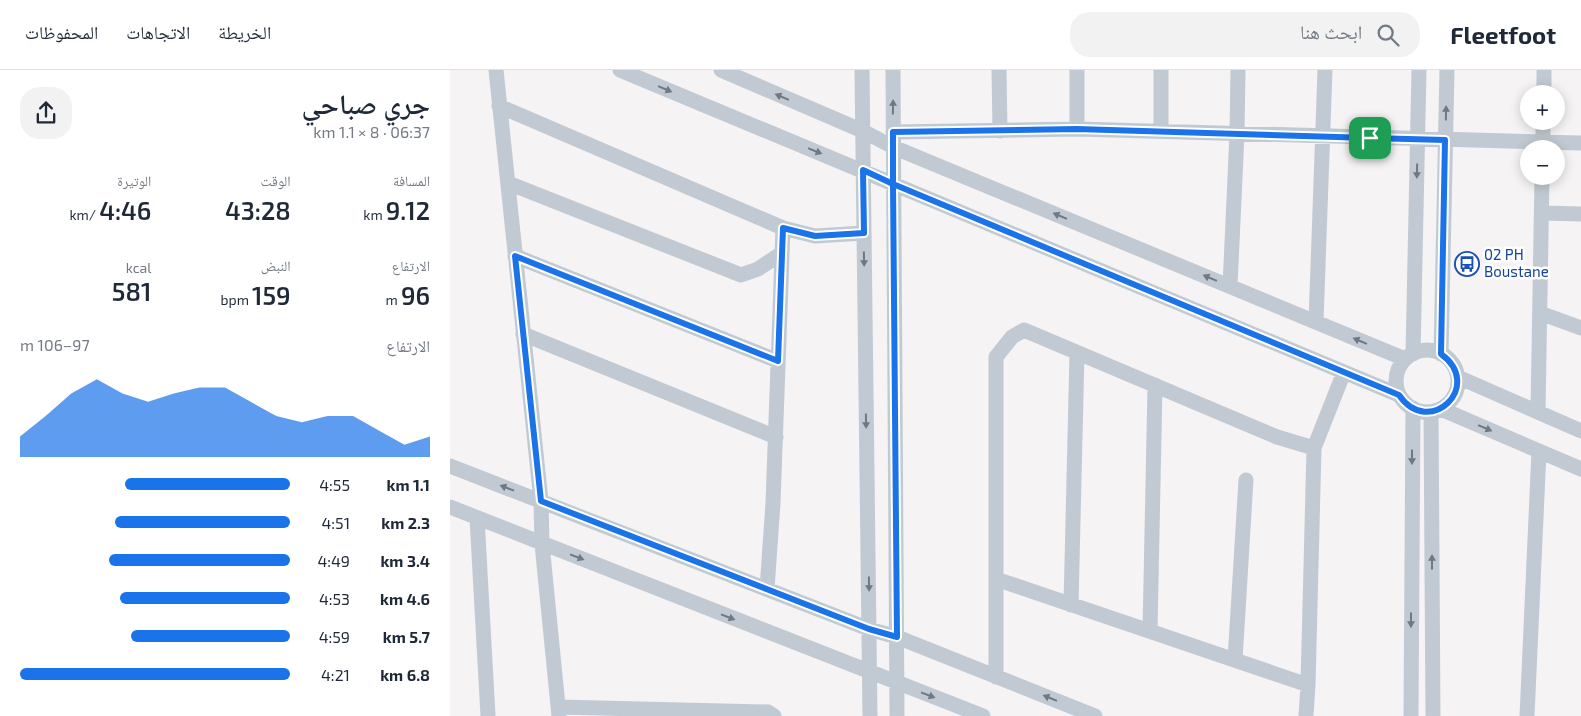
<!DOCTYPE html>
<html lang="ar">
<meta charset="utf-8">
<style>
:root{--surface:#fff;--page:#f2f2f3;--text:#1f2937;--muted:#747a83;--line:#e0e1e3;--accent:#1a73e8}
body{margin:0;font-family:"Exo 2","Noto Naskh Arabic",sans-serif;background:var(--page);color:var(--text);direction:rtl;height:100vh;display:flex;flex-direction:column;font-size:19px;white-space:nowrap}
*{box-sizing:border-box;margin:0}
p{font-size:16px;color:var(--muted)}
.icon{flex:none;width:28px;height:28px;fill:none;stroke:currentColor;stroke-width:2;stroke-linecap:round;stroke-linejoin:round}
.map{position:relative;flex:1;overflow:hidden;direction:ltr}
.details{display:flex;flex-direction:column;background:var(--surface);width:450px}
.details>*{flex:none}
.tools{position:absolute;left:1070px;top:15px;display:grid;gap:10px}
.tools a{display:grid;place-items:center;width:45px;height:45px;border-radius:50%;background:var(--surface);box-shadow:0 2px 12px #0003;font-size:25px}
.pin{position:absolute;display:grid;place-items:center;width:42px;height:42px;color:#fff;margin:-21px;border-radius:10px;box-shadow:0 2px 8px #0006}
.round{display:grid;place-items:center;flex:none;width:52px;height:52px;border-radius:20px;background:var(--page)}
.overview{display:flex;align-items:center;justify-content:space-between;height:85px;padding:0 20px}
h1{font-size:28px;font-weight:600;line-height:38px}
.stats{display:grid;grid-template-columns:repeat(3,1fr);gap:8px;height:85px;padding:5px 20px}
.stats div{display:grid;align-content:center}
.stats b{font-size:25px;font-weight:600}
.stats small{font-size:14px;font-weight:400}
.stats p{font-size:14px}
.chart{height:140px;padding:10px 20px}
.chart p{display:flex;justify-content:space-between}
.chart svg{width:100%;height:90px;margin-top:5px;fill:var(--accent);opacity:.7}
ul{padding:0 20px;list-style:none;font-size:16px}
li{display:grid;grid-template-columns:80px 60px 1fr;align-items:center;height:38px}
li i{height:12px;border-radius:6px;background:var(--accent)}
header{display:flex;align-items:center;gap:30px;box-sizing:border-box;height:70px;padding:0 25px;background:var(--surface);border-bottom:1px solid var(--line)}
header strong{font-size:24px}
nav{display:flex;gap:28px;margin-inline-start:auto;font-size:18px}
.search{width:350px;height:45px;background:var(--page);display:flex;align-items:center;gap:12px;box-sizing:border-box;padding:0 18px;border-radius:20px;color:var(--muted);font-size:19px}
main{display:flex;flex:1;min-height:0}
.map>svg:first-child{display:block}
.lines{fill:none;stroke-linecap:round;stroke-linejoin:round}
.street{stroke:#c1cad2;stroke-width:15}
.oneway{fill:#6e7983}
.route-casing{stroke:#fff;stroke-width:10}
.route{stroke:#1a73e8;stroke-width:6}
.labels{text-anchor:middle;stroke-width:5;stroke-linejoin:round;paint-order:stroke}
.transit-label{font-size:15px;fill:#164399;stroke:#fff;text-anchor:start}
</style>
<header>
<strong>Fleetfoot</strong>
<div class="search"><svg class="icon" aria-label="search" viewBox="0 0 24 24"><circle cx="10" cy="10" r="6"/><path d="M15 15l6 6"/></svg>ابحث هنا</div>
<nav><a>الخريطة</a><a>الاتجاهات</a><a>المحفوظات</a></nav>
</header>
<main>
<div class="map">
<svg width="1131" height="646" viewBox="0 0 1131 646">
<rect width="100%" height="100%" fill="#f5f3f3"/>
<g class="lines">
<!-- street -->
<path class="street" d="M46,0L91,431L92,474L109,646
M170,0L949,325
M271,0L413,61L443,77L955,289
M412,0L420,646
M443,0L447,646
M549,0L550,61
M711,0V61
M1094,24V0
M49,36L333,158L365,166L414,163
M627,59V0
M443,62L627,59L1131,73
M1093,79V51
M58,113L291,205L308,199L332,183
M1092,143L1131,144
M65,186L328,291
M780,216L787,64L788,0
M1090,243L1131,258
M866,252L875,0
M73,264L326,367
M946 311a31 31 0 1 1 62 0a31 31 0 1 1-62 0Z
M963,284L969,0
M991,284L997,0
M1008,307L1131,361
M991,339L1131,399
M1088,341L1092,106
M981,342L983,646
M0,396L419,559L447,567L645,646
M0,437L533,646
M27,448L38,646
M546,509L858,615
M317,519L323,433L333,158
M621,535L627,283
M700,561L705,315
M785,590L796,410
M546,607V287L562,267L574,260L827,367L864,378L894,302
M108,637L318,642L324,646
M856,646L858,615L864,378
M961,646L963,338
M1077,646L1089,381"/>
</g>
<!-- one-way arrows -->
<defs><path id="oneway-solid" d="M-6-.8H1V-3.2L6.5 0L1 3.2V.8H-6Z" transform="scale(1.25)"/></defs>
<g class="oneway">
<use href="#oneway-solid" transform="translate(215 19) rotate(23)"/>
<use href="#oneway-solid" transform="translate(332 27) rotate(-157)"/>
<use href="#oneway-solid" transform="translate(443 37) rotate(-89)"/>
<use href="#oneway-solid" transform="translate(996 43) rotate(-89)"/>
<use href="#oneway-solid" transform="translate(365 81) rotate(22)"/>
<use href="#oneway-solid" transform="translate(967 101) rotate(91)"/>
<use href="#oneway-solid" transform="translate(610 146) rotate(-157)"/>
<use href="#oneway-solid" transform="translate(414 189) rotate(89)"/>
<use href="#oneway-solid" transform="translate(760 208) rotate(-157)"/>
<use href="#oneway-solid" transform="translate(910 271) rotate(-157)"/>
<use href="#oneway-solid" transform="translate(416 351) rotate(89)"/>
<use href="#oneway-solid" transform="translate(1035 358) rotate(23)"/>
<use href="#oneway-solid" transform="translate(962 387) rotate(90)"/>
<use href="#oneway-solid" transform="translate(57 418) rotate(-159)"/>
<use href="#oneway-solid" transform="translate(127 487) rotate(21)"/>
<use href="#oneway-solid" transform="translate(982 492) rotate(-90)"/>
<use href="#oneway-solid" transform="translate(419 514) rotate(89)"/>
<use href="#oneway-solid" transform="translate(278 547) rotate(21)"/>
<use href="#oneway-solid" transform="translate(961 550) rotate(90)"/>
<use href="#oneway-solid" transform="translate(478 625) rotate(21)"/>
<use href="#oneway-solid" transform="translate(600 628) rotate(-158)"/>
</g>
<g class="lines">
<defs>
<path id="route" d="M920,68L627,59L443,62V114L413,100L414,163L365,166L333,158L328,291L65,186L91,431L419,559L447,567L443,114L949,325C979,369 1035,316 991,284L995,70L920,68"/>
</defs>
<!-- route casing -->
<use href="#route" class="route-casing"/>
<!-- route -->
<use href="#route" class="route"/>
</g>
<!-- icons -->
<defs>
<symbol id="bus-ring" viewBox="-11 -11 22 22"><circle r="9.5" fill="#fff" stroke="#1a4fb4" stroke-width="1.5"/><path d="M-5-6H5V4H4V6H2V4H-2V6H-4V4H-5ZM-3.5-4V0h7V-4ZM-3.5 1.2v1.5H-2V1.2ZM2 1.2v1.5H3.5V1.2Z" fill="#1a4fb4"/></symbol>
</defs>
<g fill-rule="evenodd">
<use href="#bus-ring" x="1003" y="180" width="28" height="28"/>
</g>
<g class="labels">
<!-- transit labels -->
<g class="transit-label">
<text x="1034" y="190">02 PH<tspan x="1034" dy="17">Boustane</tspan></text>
</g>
</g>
</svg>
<div class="tools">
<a>+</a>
<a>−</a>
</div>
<div class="pin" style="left:920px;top:68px;background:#1e9e55"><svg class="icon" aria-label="arrive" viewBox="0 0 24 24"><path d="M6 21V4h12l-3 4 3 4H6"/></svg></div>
</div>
<section class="details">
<div class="overview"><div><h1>جري صباحي</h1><p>06:37 · 8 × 1.1 km</p></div><a class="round"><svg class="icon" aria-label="share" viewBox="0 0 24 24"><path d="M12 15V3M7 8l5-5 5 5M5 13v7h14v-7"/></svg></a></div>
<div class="stats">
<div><p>المسافة</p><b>9.12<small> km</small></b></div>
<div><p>الوقت</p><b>43:28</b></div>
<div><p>الوتيرة</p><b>4:46<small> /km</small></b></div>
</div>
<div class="stats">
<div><p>الارتفاع</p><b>96<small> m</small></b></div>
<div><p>النبض</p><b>159<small> bpm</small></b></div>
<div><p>kcal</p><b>581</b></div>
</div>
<div class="chart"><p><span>الارتفاع</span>97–106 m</p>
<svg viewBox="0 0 160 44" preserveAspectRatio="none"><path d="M0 44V34L10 24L20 13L30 6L40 13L50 17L60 13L70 10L80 10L90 17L100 24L110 27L120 24L130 24L140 31L150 38L160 34V44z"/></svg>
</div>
<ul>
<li><b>1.1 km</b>4:55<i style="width:61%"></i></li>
<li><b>2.3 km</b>4:51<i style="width:65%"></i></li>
<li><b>3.4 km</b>4:49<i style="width:67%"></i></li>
<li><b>4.6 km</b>4:53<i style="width:63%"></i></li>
<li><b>5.7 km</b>4:59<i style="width:59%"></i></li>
<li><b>6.8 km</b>4:21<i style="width:100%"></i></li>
</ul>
</section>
</main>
